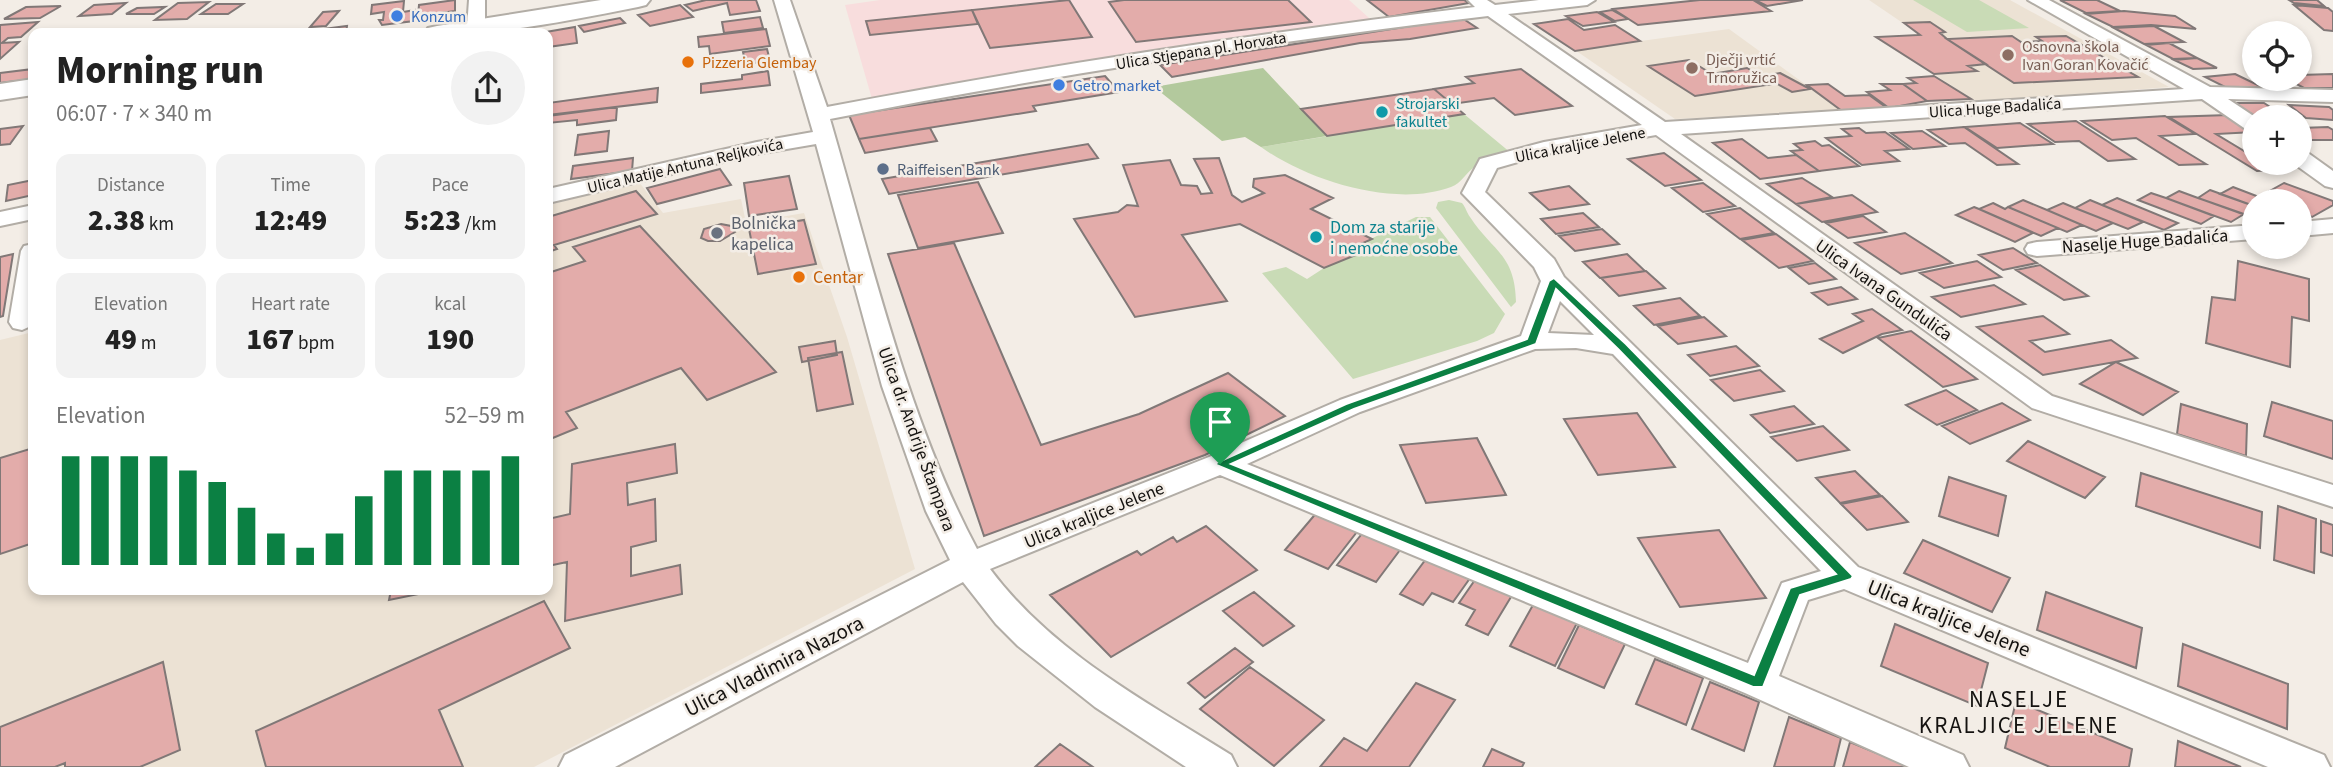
<!DOCTYPE html>
<meta charset="utf-8">
<style>
:root{--surface:#fff;--page:#f2f2f2;--text:#222;--muted:#767676;--accent:#0b8043}
body{margin:0;font-family:"Source Sans 3",sans-serif;background:var(--page);color:var(--text);height:100vh;display:flex;flex-direction:column;font-size:26px;white-space:nowrap}
*{box-sizing:border-box;margin:0}
p{font-size:23px;color:var(--muted)}
.icon{flex:none;width:38px;height:38px;fill:none;stroke:currentColor;stroke-width:2;stroke-linecap:round;stroke-linejoin:round}
.map{position:relative;flex:1;overflow:hidden}
.side{position:absolute;left:28px;top:28px;width:525px;height:567px;display:flex;flex-direction:column;background:var(--surface);border-radius:14px;box-shadow:0 4px 10px #0003}
.side>*{flex:none}
.controls{position:absolute;left:2242px;top:21px;display:grid;gap:14px}
.controls a{display:grid;place-items:center;width:70px;height:70px;border-radius:50%;background:var(--surface);box-shadow:0 4px 10px #0003;font-size:35px}
.pin{position:absolute;display:grid;place-items:center;width:60px;height:60px;color:#fff;margin:-72px -30px;border-radius:50% 50% 50% 0;rotate:-45deg;box-shadow:0 0 7px #0007}
.pin .icon{rotate:45deg}
.round{display:grid;place-items:center;flex:none;width:74px;height:74px;border-radius:37px;background:var(--page)}
.head{display:flex;align-items:center;justify-content:space-between;height:119px;padding:0 28px}
h1{font-size:38px;font-weight:800;line-height:52px}
.figures{display:grid;grid-template-columns:repeat(3,1fr);gap:10px;height:119px;padding:7px 28px}
.figures div{display:grid;align-content:center;border-radius:14px;background:var(--page);text-align:center}
.figures b{font-size:30px;font-weight:800}
.figures small{font-size:19px;font-weight:400}
.figures p{font-size:19px}
.chart{height:196px;padding:14px 28px}
.chart p{display:flex;justify-content:space-between}
.chart svg{width:100%;height:126px;margin-top:7px;stroke:var(--accent);stroke-width:6}
.map>svg:first-child{display:block}
.commercial{fill:#f8dddd}
.built{fill:#ece2d4}
.green{fill:#c9dbb6}
.forest{fill:#b3c99d}
.building{fill:#e3acaa;stroke:#817877;stroke-width:2}
.lines{fill:none;stroke-linecap:round;stroke-linejoin:round}
.street-casing{stroke:#b2ada6;stroke-width:4}
.secondary-casing{stroke:#b2ada6;stroke-width:4}
.street{fill:#fff;fill-rule:evenodd}
.secondary{fill:#fff;fill-rule:evenodd}
.route{fill:#0b8043;stroke:#fff;stroke-width:2;fill-rule:evenodd}
.shop-dot{fill:#3f7fe0;stroke:#f3ede6;stroke-width:2.5}
.education-dot{fill:#8d6e63;stroke:#f3ede6;stroke-width:2.5}
.food-dot{fill:#e8710a;stroke:#f3ede6;stroke-width:2.5}
.culture-dot{fill:#0f9aa8;stroke:#f3ede6;stroke-width:2.5}
.service-dot{fill:#5c6f8a;stroke:#f3ede6;stroke-width:2.5}
.worship-dot{fill:#6b7280;stroke:#f3ede6;stroke-width:2.5}
.labels{text-anchor:middle;stroke-width:5;stroke-linejoin:round;paint-order:stroke}
.far-shop-label{font-size:16px;fill:#366cbe;stroke:#f3ede6;text-anchor:start}
.far-education-label{font-size:16px;fill:#785e54;stroke:#f3ede6;text-anchor:start}
.far-street-label{font-size:16px;fill:#141210;stroke:#f3ede6}
.far-food-label{font-size:16px;fill:#c56008;stroke:#f3ede6;text-anchor:start}
.far-culture-label{font-size:16px;fill:#0d838f;stroke:#f3ede6;text-anchor:start}
.far-service-label{font-size:16px;fill:#4e5e75;stroke:#f3ede6;text-anchor:start}
.worship-label{font-size:18px;fill:#5b616d;stroke:#f3ede6;text-anchor:start}
.culture-label{font-size:18px;fill:#0d838f;stroke:#f3ede6;text-anchor:start}
.street-label{font-size:18px;fill:#141210;stroke:#f3ede6}
.food-label{font-size:18px;fill:#c56008;stroke:#f3ede6;text-anchor:start}
.near-street-label{font-size:21px;fill:#141210;stroke:#f3ede6}
.near-neighbourhood-label{font-size:23px;letter-spacing:2px;fill:#141210;stroke:#f3ede6}
</style>
<div class="map">
<svg width="2333" height="767" viewBox="0 0 2333 767">
<rect width="100%" height="100%" fill="#f3ede6"/>
<!-- commercial -->
<path class="commercial" d="M880,0H1349L1378,26L872,99L845,5Z"/>
<!-- built -->
<path class="built" d="M1869,0H2010L2169,87L1977,102L1876,37L1919,34Z
M1729,29L1842,111L1675,119L1575,50Z
M639,182L663,213L741,199L746,223L804,213L847,337L915,569L534,767H0V340L33,332V590H548V205Z"/>
<!-- green -->
<path class="green" d="M1913,0H1979L2029,28L1967,32Z
M1464,114L1511,153C1500,157 1487,160 1476,166C1466,172 1462,183 1451,187C1395,208 1308,181 1261,147Z
M1449,200L1462,203C1466,208 1467,213 1470,217C1493,252 1515,254 1516,302L1511,307L1436,208L1438,202Z
M1416,217H1430L1505,314L1494,333L1477,341L1353,379L1262,273L1286,267L1307,279L1324,268L1357,254L1350,249Z"/>
<!-- forest -->
<path class="forest" d="M1263,68L1327,136L1261,147L1245,137L1222,141L1154,87Z"/>
<!-- building -->
<path class="building" d="M455,0V11L418,16L419,5Z
M706,0H756L760,11L730,15L727,3L693,11L685,5Z
M1069,0L1092,37L990,48L972,10Z
M1124,0H1288L1311,22L1136,42L1109,2Z
M1367,0H1464L1469,3L1389,17Z
M1700,0H1753L1771,11L1638,25L1613,9Z
M1755,0H1803L1767,6Z
M2060,0H2097L2120,11L2086,13Z
M2289,0H2317L2324,6L2294,3Z
M404,1L403,12L415,10L414,21L382,25L379,20H383L384,12L371,14L372,5Z
M209,2L187,19L155,20L178,3Z
M126,3L112,14L79,16L94,5Z
M216,4H243L228,14H201Z
M680,5L693,17L650,26L638,15Z
M2294,5L2328,8L2333,12V31L2324,30Z
M61,6L40,18L4,19L26,7Z
M165,7L154,14H126L137,8Z
M972,10L978,24L870,35L866,21Z
M1612,10L1628,19L1615,21L1600,12Z
M339,11L326,26L310,27L323,12Z
M2124,11L2175,16L2196,29L2151,25L2113,27L2086,14Z
M1597,12L1614,22L1583,26L1566,16Z
M760,17L763,28L724,33L722,22Z
M620,18L625,23L584,32L579,26Z
M1462,18L1477,28L1410,39L1360,43L1172,77L1160,65Z
M1568,19L1584,30L1615,25L1640,41L1575,51L1534,24Z
M38,22L21,37L8,38L2,43L19,42L0,59V25Z
M1930,22L1945,32L1940,33L1947,39L1986,64L1968,66L1977,71L1934,74L1876,37L1920,35L1904,23Z
M347,26L346,33H293Z
M2154,26L2184,42L2144,44L2114,28Z
M575,27L577,43L548,47V33H540Z
M766,29L770,46L710,54L709,46L699,47L698,37Z
M2012,36L2021,42L2042,41L2036,37L2066,36L2138,77L2014,83L1947,39Z
M2169,43L2197,58L2173,59L2146,45Z
M767,49L770,61L746,64L743,52Z
M2197,58L2217,68L2193,69L2174,60Z
M1689,60L1712,74L1747,68L1773,84L1695,96L1648,66Z
M33,69V79L0,83V73Z
M1521,69L1572,106L1515,115L1494,98L1452,104L1434,89L1474,83L1466,77Z
M768,71L770,85L701,93V84L742,79V75Z
M1780,73L1810,89L1792,92L1763,76Z
M2235,74L2262,87L2231,90L2205,77Z
M2333,74V88H2304L2287,79H2300V75Z
M1105,76L1119,92L1033,106L1036,111L859,139L849,115Z
M1934,76L1971,99L1927,101L1903,84L1916,83L1908,78Z
M1828,84L1845,96L1869,95L1887,108L1842,111L1807,85Z
M1881,84H1903L1927,101L1889,108L1867,92L1890,90Z
M658,88L657,102L548,115V103Z
M1434,89L1464,114L1327,136L1301,109Z
M2235,103H2264L2285,117H2255Z
M2289,105L2329,107L2333,110V120L2306,118Z
M617,107L616,120L577,125V120L548,123V116Z
M2229,115L2254,129V132L2216,134L2254,157V163H2264L2276,170L2257,171L2169,117Z
M2165,116L2195,134L2160,136L2206,164L2179,165L2136,138L2112,140L2082,121Z
M2076,121L2135,159L2108,161L2079,141L2055,142L2028,124Z
M2020,123L2053,144L1997,148L1965,127Z
M23,126L10,144L0,145V129Z
M1964,127L2018,164L1997,165L1965,143L1949,144L1928,130Z
M2328,127L2333,130V140H2306L2300,136V128Z
M930,128L937,141L865,153L859,139Z
M1859,128L1866,133L1885,132L1909,149L1885,151L1899,161L1862,165L1826,138L1851,136L1842,129Z
M609,131L607,151L575,155L578,135Z
M1922,131L1945,146L1913,149L1891,133Z
M1742,139L1768,158L1796,155L1819,171L1760,179L1713,143Z
M1815,141L1822,146L1829,145L1859,166L1819,171L1791,151L1802,150L1794,144Z
M1088,144L1098,158L889,194L882,179Z
M1664,153L1701,180L1665,186L1628,159Z
M633,158L632,171L571,179L573,166Z
M1219,158L1232,195L1242,202L1264,193L1253,187L1254,179L1285,175L1333,198L1311,209L1372,239L1350,249L1358,254L1324,268L1240,224L1182,235L1227,301L1135,317L1074,219L1118,212L1127,205L1138,206L1123,165L1170,160L1181,185L1197,186L1201,194L1212,193L1194,159Z
M720,169L731,185L657,204L647,188Z
M789,176L797,209L749,216L744,183Z
M1802,178L1832,197L1796,204L1767,184Z
M33,180V195L6,201L8,185Z
M978,182L1003,233L918,248L898,195Z
M1703,183L1735,206L1703,212L1672,188Z
M2284,183L2333,201V205L2312,217L2300,212V201H2271L2259,197Z
M1569,186L1589,204L1549,210L1530,193Z
M2233,187L2259,197L2271,201H2254V206L2220,194Z
M2210,190L2254,206V218L2198,198Z
M636,191L657,214L554,245L557,249L548,252V217Z
M2179,191L2198,198L2244,214L2231,222L2166,198Z
M2151,193L2166,198L2214,216L2201,224L2138,200Z
M1852,195L1877,212L1822,222L1796,204Z
M2117,198L2178,223L2164,230L2102,205Z
M2023,200L2047,210L2082,225L2067,232L2008,207Z
M2090,200L2102,205L2143,222L2128,229L2075,208Z
M1993,203L2005,209L2008,207L2058,228L2041,236L1979,209Z
M2063,203L2075,208L2113,223L2096,231L2047,210Z
M1974,207L1979,209L2033,233L2015,242L1956,215Z
M1740,208L1774,233L1740,239L1707,214Z
M1583,213L1599,227L1556,234L1541,219Z
M1863,216L1886,232L1848,238L1826,223Z
M804,220L816,264L758,274L749,229Z
M721,224L731,226L735,232L720,241H708L701,238L704,229Z
M640,226L776,372L707,400L681,368L566,412L577,428L548,440V273L585,261L573,247Z
M1602,229L1619,244L1575,251L1559,236Z
M1905,233L1952,263L1901,274L1855,243Z
M1776,234L1813,261L1779,268L1742,240Z
M954,243L1041,445L1139,414L1228,373L1285,416L1205,455L984,536L888,254Z
M2013,248L2037,263L2003,270L1979,255Z
M13,254L3,316L0,317V257Z
M1627,254L1645,271L1600,278L1583,262Z
M1977,261L2001,277L1944,288L1920,273Z
M2238,261L2309,279V321L2292,317L2290,367L2206,343L2212,297L2235,300Z
M1815,263L1836,279L1809,284L1789,268Z
M2040,265L2088,296L2064,300L2016,270Z
M1646,271L1665,288L1619,296L1601,278Z
M1994,285L2025,304L1961,317L1932,297Z
M1841,287L1857,299L1828,305L1812,293Z
M1680,298L1700,316L1654,325L1634,306Z
M1872,309L1902,330L1882,334L1843,353L1820,339L1863,321L1853,314Z
M2043,316L2069,334L2030,341L2045,352L2111,340L2137,358L2043,375L1977,327Z
M1704,317L1726,336L1678,344L1658,326Z
M1911,331L1977,379L1943,387L1878,338Z
M835,341L837,355L802,362L799,347Z
M1736,346L1759,366L1710,376L1688,355Z
M842,352L853,404L817,411L808,358Z
M2116,362L2178,392L2143,415L2080,384Z
M1760,370L1784,391L1734,401L1711,380Z
M1946,390L1977,410L1937,425L1906,405Z
M2272,402L2333,421V459L2264,436Z
M2002,403L2030,420L1970,444L1942,426Z
M2181,404L2247,424L2246,456L2177,434Z
M1794,406L1814,424L1770,433L1751,415Z
M1637,413L1675,467L1598,475L1564,419Z
M1823,426L1849,450L1797,461L1771,437Z
M1477,438L1506,495L1426,503L1400,445Z
M2028,441L2105,477L2085,498L2007,461Z
M675,444L677,473L627,483L628,505L655,499L656,541L631,547V576L680,565L682,594L565,621L567,562L548,566V519L570,514L572,464Z
M33,448V543L0,554V458Z
M1855,471L1880,495L1840,503L1816,478Z
M2141,473L2262,512L2260,548L2136,506Z
M1949,477L2006,496L1998,536L1939,516Z
M1882,496L1908,522L1867,530L1841,504Z
M2278,506L2316,519L2314,573L2274,560Z
M1318,511L1360,528L1328,569L1285,550Z
M2321,521L2333,525V556L2321,552Z
M1206,526L1257,570L1111,657L1050,595L1137,551L1141,555L1173,537L1177,542Z
M1365,530L1403,546L1376,582L1337,565Z
M1719,530L1766,598L1680,607L1638,538Z
M1923,540L2010,578L1992,612L1904,573Z
M1429,555L1473,574L1453,602L1432,593L1423,605L1400,594Z
M1477,577L1514,592L1488,635L1466,625L1475,610L1459,603Z
M391,590H438L389,600Z
M1254,592L1294,626L1263,646L1223,611Z
M2046,592L2142,628L2136,668L2037,630Z
M544,601L570,648L439,710L463,767H266L256,731Z
M1533,605L1577,623L1555,666L1510,646Z
M1895,624L1988,663L1977,706L1881,666Z
M1579,625L1625,644L1604,688L1558,668Z
M2183,644L2288,684L2287,729L2178,686Z
M1235,648L1253,662L1205,698L1188,683Z
M1655,659L1703,678L1686,725L1636,704Z
M163,662L180,750L140,767H65V763L55,767H0V727Z
M1250,667L1324,720L1274,766L1200,709Z
M1710,682L1759,702L1744,751L1692,729Z
M1416,683L1455,700L1409,767H1320L1344,738L1367,751Z
M2016,701L2132,749L2129,767H2050L2005,748Z
M1789,717L1841,738L1834,767H1774Z
M2178,741L2241,767H2175Z
M1850,742L1903,764V767H1843Z
M1060,744L1093,767H1035Z
M1492,749L1524,763L1522,767H1483Z"/>
<g class="lines">
<defs>
<path id="street" d="M469,0H485V28L482,32H470L467,28Z
M774,0H790L827,107C1042,66 1258,33 1475,7L1468,0H1487L1495,5L1539,0H1595L1587,5L1508,14L1665,122L2184,89L2028,0H2049L2210,87L2333,90V102L2228,99L2255,117L2254,132L2247,130L2202,99L1681,134L2052,396L2333,485V507L2032,408L1656,135L1546,154L1497,168L1485,192L1554,259L1564,277L1858,567L2324,755L2330,767H2268L1844,589L1808,600L1779,676L1963,755L1969,767H1909L1745,693L1220,475L990,569C1052,652 1145,701 1231,755L1237,767H1186L1095,707L1018,646L996,624L963,582L615,767H559L565,755L950,560L926,511L882,386L816,144L757,154L548,203V189L757,142L813,132ZM1488,16L1642,125L1544,142L1480,159L1462,193L1534,267L1541,281L1521,336L1340,400L1209,457L977,549C908,420 871,259 830,119C1048,76 1267,42 1488,16ZM1560,301L1594,335L1548,333ZM1576,348L1613,354L1821,571L1782,583L1748,663L1247,464L1360,412L1535,349Z
M2300,152L2308,153L2333,171V188L2325,186L2293,163H2300Z
M33,205V219L0,226V212Z
M2333,219V233L2300,236V222Z
M2254,225V239L2037,256L2028,254L2025,249L2028,244L2037,242Z
M33,244V325L22,330L13,328L9,322L21,251L24,246Z"/>
<path id="secondary" d="M601,0H650L646,5L638,7C567,21 497,36 425,33L428,28L437,26Z
M33,79V95L0,100V84Z"/>
</defs>
<!-- street casing -->
<use href="#street" class="street-casing"/>
<!-- secondary casing -->
<use href="#secondary" class="secondary-casing"/>
<!-- street -->
<use href="#street" class="street"/>
<!-- secondary -->
<use href="#secondary" class="secondary"/>
</g>
<!-- route -->
<path class="route" d="M1554,278L1626,344L1853,576L1851,579L1800,595L1763,687H1753L1214,464L1346,404L1527,339L1549,281ZM1556,289L1618,349L1836,574L1790,588L1754,675L1231,464L1354,409L1536,344Z"/>
<!-- markers -->
<g class="shop-dot">
<circle cx="397" cy="16" r="7"/>
<circle cx="1059" cy="85" r="7"/>
</g>
<g class="education-dot">
<circle cx="2008" cy="55" r="7"/>
<circle cx="1692" cy="68" r="7"/>
</g>
<g class="food-dot">
<circle cx="688" cy="62" r="7"/>
<circle cx="799" cy="277" r="7"/>
</g>
<g class="culture-dot">
<circle cx="1382" cy="112" r="7"/>
<circle cx="1316" cy="237" r="7"/>
</g>
<circle class="service-dot" cx="883" cy="169" r="7"/>
<circle class="worship-dot" cx="717" cy="233" r="7"/>
<g class="labels">
<!-- far-shop labels -->
<g class="far-shop-label">
<text x="411" y="22">Konzum</text>
<text x="1073" y="91">Getro market</text>
</g>
<!-- far-education labels -->
<g class="far-education-label">
<text x="2022" y="52">Osnovna škola<tspan x="2022" dy="18">Ivan Goran Kovačić</tspan></text>
<text x="1706" y="65">Dječji vrtić<tspan x="1706" dy="18">Trnoružica</tspan></text>
</g>
<!-- far-street labels -->
<g class="far-street-label">
<text transform="translate(1201 50) rotate(-9)" y="6">Ulica Stjepana pl. Horvata</text>
<text transform="translate(1995 107) rotate(-4)" y="6">Ulica Huge Badalića</text>
<text transform="translate(1580 144) rotate(-11)" y="6">Ulica kraljice Jelene</text>
<text transform="translate(685 165) rotate(-13)" y="6">Ulica Matije Antuna Reljkovića</text>
</g>
<!-- far-food labels -->
<g class="far-food-label">
<text x="702" y="68">Pizzeria Glembay</text>
</g>
<!-- far-culture labels -->
<g class="far-culture-label">
<text x="1396" y="109">Strojarski<tspan x="1396" dy="18">fakultet</tspan></text>
</g>
<!-- far-service labels -->
<g class="far-service-label">
<text x="897" y="175">Raiffeisen Bank</text>
</g>
<!-- worship labels -->
<g class="worship-label">
<text x="731" y="229">Bolnička<tspan x="731" dy="21">kapelica</tspan></text>
</g>
<!-- culture labels -->
<g class="culture-label">
<text x="1330" y="233">Dom za starije<tspan x="1330" dy="21">i nemoćne osobe</tspan></text>
</g>
<!-- street labels -->
<g class="street-label">
<text transform="translate(2145 241) rotate(-4)" y="6">Naselje Huge Badalića</text>
<text transform="translate(1884 290) rotate(35)" y="6">Ulica Ivana Gundulića</text>
<text transform="translate(917 439) rotate(70)" y="6">Ulica dr. Andrije Štampara</text>
<text transform="translate(1094 515) rotate(-22)" y="6">Ulica kraljice Jelene</text>
</g>
<!-- food labels -->
<g class="food-label">
<text x="813" y="283">Centar</text>
</g>
<!-- near-street labels -->
<g class="near-street-label">
<text transform="translate(1949 618) rotate(22)" y="7">Ulica kraljice Jelene</text>
<text transform="translate(774 666) rotate(-27)" y="7">Ulica Vladimira Nazora</text>
</g>
<!-- near-neighbourhood labels -->
<g class="near-neighbourhood-label">
<text x="2019" y="707">NASELJE<tspan x="2019" dy="26">KRALJICE JELENE</tspan></text>
</g>
</g>
</svg>
<div class="controls">
<a><svg class="icon" aria-label="locate" viewBox="0 0 24 24"><circle cx="12" cy="12" r="6"/><path d="M12 2v4M12 18v4M2 12h4M18 12h4"/></svg></a>
<a>+</a>
<a>−</a>
</div>
<div class="pin" style="left:1220px;top:464px;background:#1e9e55"><svg class="icon" aria-label="arrive" viewBox="0 0 24 24"><path d="M6 21V4h12l-3 4 3 4H6"/></svg></div>
<section class="side">
<div class="head"><div><h1>Morning run</h1><p>06:07 · 7 × 340 m</p></div><a class="round"><svg class="icon" aria-label="share" viewBox="0 0 24 24"><path d="M12 15V3M7 8l5-5 5 5M5 13v7h14v-7"/></svg></a></div>
<div class="figures">
<div><p>Distance</p><b>2.38<small> km</small></b></div>
<div><p>Time</p><b>12:49</b></div>
<div><p>Pace</p><b>5:23<small> /km</small></b></div>
</div>
<div class="figures">
<div><p>Elevation</p><b>49<small> m</small></b></div>
<div><p>Heart rate</p><b>167<small> bpm</small></b></div>
<div><p>kcal</p><b>190</b></div>
</div>
<div class="chart"><p><span>Elevation</span>52–59 m</p>
<svg viewBox="0 0 160 44" preserveAspectRatio="none"><path d="M5 44V6M15 44V6M25 44V6M35 44V6M45 44V11M55 44V15M65 44V24M75 44V33M85 44V38M95 44V33M105 44V20M115 44V11M125 44V11M135 44V11M145 44V11M155 44V6"/></svg>
</div>
</section>
</div>
